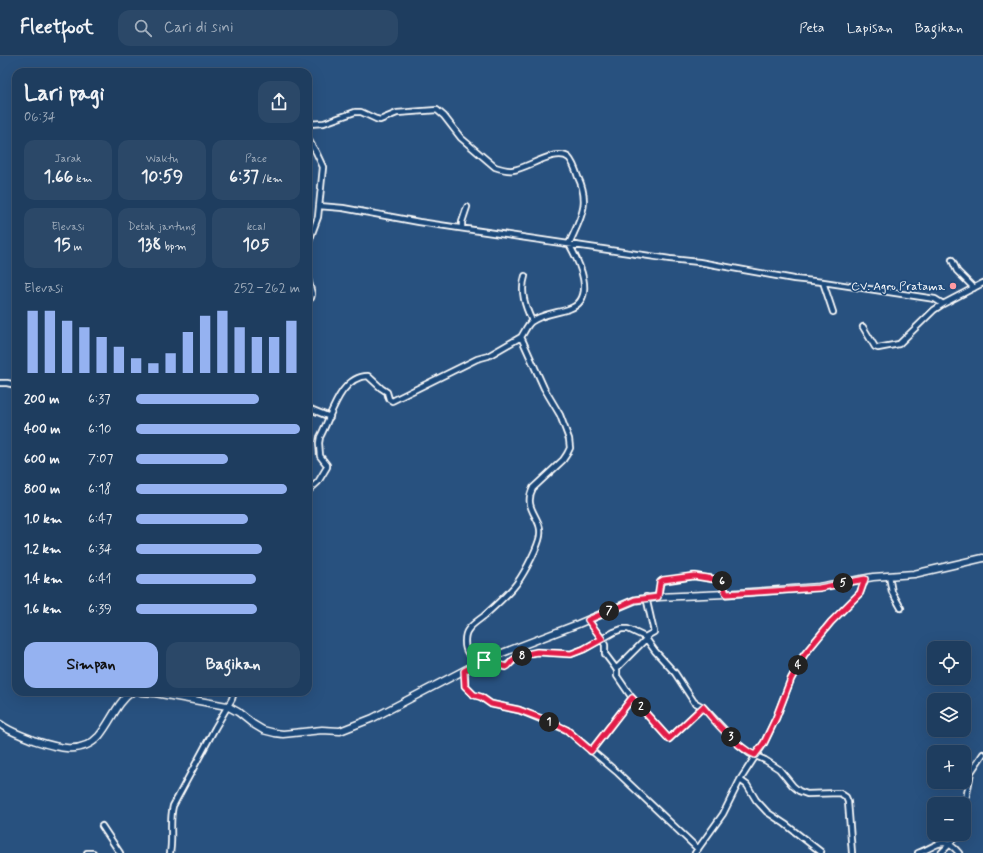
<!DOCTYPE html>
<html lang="id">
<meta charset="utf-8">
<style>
:root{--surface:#1e3d5f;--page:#2b4868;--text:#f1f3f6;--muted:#a1aebd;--line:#3c5674;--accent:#95b2f1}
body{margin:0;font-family:Mynerve,sans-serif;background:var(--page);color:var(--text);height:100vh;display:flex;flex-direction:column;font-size:15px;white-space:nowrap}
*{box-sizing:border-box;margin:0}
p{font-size:13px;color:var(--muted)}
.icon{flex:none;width:22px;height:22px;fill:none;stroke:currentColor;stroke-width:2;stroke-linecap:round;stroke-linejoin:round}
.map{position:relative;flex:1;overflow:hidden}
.side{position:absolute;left:12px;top:12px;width:300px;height:628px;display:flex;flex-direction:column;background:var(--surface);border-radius:12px;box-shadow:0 4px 16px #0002,0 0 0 1px var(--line)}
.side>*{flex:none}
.fabs{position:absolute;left:927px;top:585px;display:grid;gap:8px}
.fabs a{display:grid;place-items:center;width:44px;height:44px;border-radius:8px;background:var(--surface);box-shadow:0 4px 16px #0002,0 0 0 1px var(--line);font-size:20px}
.pin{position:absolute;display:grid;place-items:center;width:34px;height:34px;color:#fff;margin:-17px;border-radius:8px;box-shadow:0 2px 6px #0006}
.km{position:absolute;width:20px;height:20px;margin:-10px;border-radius:50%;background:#222;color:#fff;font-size:11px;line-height:20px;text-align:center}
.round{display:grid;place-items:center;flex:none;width:42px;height:42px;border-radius:12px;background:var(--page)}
.overview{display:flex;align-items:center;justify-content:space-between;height:68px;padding:0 12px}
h1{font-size:22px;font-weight:700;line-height:30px}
.figures{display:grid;grid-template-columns:repeat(3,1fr);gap:6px;height:68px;padding:4px 12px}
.figures div{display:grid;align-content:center;border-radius:10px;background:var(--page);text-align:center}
.figures b{font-size:17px;font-weight:700}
.figures small{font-size:11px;font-weight:400}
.figures p{font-size:11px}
.chart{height:112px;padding:8px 12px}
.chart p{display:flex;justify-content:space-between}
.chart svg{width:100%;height:72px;margin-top:4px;stroke:var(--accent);stroke-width:6}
.cta{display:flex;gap:8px;margin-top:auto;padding:8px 12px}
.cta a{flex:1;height:46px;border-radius:12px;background:var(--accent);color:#111;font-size:16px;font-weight:700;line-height:46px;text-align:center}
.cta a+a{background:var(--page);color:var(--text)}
ul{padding:0 12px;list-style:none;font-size:13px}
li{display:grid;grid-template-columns:64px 48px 1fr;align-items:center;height:30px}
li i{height:10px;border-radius:5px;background:var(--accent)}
header{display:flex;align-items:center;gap:24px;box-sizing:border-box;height:56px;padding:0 20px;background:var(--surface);border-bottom:1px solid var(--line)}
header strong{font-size:19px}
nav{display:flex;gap:22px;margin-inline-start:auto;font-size:14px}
.search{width:280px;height:36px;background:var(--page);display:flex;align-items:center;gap:10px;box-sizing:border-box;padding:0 14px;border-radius:12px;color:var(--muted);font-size:15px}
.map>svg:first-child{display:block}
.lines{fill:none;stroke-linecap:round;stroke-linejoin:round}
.street-casing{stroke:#fff;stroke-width:8}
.secondary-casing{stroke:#fff;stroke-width:9}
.street{stroke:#1f4a7a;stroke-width:4.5}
.secondary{stroke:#1f4a7a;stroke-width:6}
.route-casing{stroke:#fff;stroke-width:8}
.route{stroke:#e11d48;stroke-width:5}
.poi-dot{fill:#ff9aa2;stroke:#1f4a7a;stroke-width:1.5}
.labels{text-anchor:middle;stroke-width:3.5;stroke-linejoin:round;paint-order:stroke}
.poi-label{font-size:12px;fill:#fff;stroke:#1f4a7a;text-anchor:end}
</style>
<header>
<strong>Fleetfoot</strong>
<div class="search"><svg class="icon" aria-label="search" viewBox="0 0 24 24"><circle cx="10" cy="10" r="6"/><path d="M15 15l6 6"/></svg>Cari di sini</div>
<nav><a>Peta</a><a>Lapisan</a><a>Bagikan</a></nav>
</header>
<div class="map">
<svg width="983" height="797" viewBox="0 0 983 797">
<rect width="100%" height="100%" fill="#28517f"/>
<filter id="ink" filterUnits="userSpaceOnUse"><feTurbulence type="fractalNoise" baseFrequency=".025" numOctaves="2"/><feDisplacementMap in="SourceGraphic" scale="8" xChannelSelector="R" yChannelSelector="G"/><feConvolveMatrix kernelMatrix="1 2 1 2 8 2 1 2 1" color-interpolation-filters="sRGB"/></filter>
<g filter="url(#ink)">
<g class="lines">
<defs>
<path id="street" d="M308,68L324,67L355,56H361L376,63L380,64L397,57L437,54L444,60L461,82L495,111C501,113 507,115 513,114C526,113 557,91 569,102C573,106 576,115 578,121C591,148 580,163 569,188C578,204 598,243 569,253C557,257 541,258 531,266C527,269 524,277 521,281L544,332L560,359L569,383L570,392L567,398L563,404L533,432C521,455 546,462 539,484C535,497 522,522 513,532C504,542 494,551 484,560C479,564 472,568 468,574C464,579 464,592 468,597C472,601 499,610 505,611L518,601L537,596L571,598L584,593L614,576L622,573H628L645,581
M308,83L316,96L323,111L318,161L308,188
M319,150L343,152L419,166L670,203L699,206L794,223L823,226L833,256
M462,172V166L467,151
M952,204L957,215L974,232
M525,220C520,236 525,250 532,265
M308,223L312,238L311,242L308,244
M823,226L935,243L943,248
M863,271L875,291L878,292L899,288L934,254L943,248L983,227
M0,327H7L16,329
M308,352L330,361
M308,435L318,426L327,411V409L320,400L319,387L320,381C331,361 340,320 368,320L381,332L387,336L389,343L392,345L477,303L488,300L521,281
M889,520L892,536L901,552
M646,541L654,576L645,581L655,595L675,617L694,646L703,651L737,687L749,697L765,704L779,713L793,730L799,735L807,738L840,737L846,741L848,746L852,797
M658,541L660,528L662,525L694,520L720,524L723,528L726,538
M588,564L602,583L605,589V598L617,614V620L632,642L591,695
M616,613L647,582
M465,615V630L474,639L481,641L491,648L519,654L567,674L618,717L698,793
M632,642L669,683L703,651
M740,724L747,729L756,744L767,756L785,768L821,796
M964,754L971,716L983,698
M102,770L120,797
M87,797H93
M170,797C173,782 169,766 173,750L215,672L232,643L234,636
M695,797L723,758L740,724L764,687L776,662L791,623L804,599L831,566L860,537L865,523
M918,797C936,791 943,778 959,797
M941,797L950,788L956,778"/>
<path id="secondary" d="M141,636L155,637L227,650L238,656L253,668L263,674L275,677L283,678L322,674L340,675L373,662L484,604L578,568L635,544L658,541L726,538L819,531L873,521L914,518L983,502
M0,668C10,676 22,679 33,684C55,691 81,700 99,680C111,666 117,646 132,636"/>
</defs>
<!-- street casing -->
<use href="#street" class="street-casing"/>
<!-- secondary casing -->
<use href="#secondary" class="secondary-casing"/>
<!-- street -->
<use href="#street" class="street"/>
<!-- secondary -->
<use href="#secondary" class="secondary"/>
</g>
</g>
<g class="lines" filter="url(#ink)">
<defs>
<path id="route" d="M694,520L720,524L723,528L726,538L819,532L865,523L860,537L831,566L804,599L791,623L776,662L764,687L755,699C738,692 715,666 703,651L669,683L632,642L591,695L567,674L551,666L519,654L491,648L481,641L474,639L465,630L464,615L484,604L506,611L508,610L513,604L522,599L537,596L571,598L584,593L602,583L588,564L635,544L658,541L660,526L663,524Z"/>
</defs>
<!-- route casing -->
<use href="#route" class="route-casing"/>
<!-- route -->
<use href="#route" class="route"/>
</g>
<!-- markers -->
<circle class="poi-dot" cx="953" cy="230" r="4"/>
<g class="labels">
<!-- poi labels -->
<g class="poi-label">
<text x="945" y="234">CV. Agro Pratama</text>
</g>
</g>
</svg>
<div class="fabs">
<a><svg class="icon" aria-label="locate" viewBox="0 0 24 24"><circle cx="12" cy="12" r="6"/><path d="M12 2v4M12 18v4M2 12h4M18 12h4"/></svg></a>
<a><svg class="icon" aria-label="layers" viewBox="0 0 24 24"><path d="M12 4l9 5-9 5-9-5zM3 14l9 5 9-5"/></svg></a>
<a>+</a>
<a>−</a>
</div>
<div class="pin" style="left:484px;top:604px;background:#1e9e55"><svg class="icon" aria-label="arrive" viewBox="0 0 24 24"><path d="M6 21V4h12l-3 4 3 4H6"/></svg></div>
<b class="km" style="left:549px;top:666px">1</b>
<b class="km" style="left:641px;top:651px">2</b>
<b class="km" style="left:731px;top:681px">3</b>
<b class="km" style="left:798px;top:609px">4</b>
<b class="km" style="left:843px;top:527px">5</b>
<b class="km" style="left:722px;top:525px">6</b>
<b class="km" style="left:609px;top:555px">7</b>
<b class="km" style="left:522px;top:600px">8</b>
<section class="side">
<div class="overview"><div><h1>Lari pagi</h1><p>06:34</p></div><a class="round"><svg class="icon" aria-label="share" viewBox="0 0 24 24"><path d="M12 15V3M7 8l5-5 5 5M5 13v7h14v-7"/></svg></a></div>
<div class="figures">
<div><p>Jarak</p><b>1.66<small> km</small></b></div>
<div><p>Waktu</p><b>10:59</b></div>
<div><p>Pace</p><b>6:37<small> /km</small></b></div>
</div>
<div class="figures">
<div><p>Elevasi</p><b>15<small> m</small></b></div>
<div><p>Detak jantung</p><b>138<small> bpm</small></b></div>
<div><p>kcal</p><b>105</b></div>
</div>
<div class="chart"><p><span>Elevasi</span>252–262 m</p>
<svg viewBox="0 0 160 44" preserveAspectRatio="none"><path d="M5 44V6M15 44V6M25 44V12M35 44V16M45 44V22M55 44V28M65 44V35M75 44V38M85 44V32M95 44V19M105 44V9M115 44V6M125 44V16M135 44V22M145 44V22M155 44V12"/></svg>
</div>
<ul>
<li><b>200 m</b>6:37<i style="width:75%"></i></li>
<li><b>400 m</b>6:10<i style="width:100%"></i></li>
<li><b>600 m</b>7:07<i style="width:56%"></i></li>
<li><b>800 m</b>6:18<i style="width:92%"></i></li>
<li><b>1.0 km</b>6:47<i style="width:68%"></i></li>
<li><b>1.2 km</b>6:34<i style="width:77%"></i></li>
<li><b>1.4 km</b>6:41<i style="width:73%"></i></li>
<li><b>1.6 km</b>6:39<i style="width:74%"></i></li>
</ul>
<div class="cta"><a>Simpan</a><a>Bagikan</a></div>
</section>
</div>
